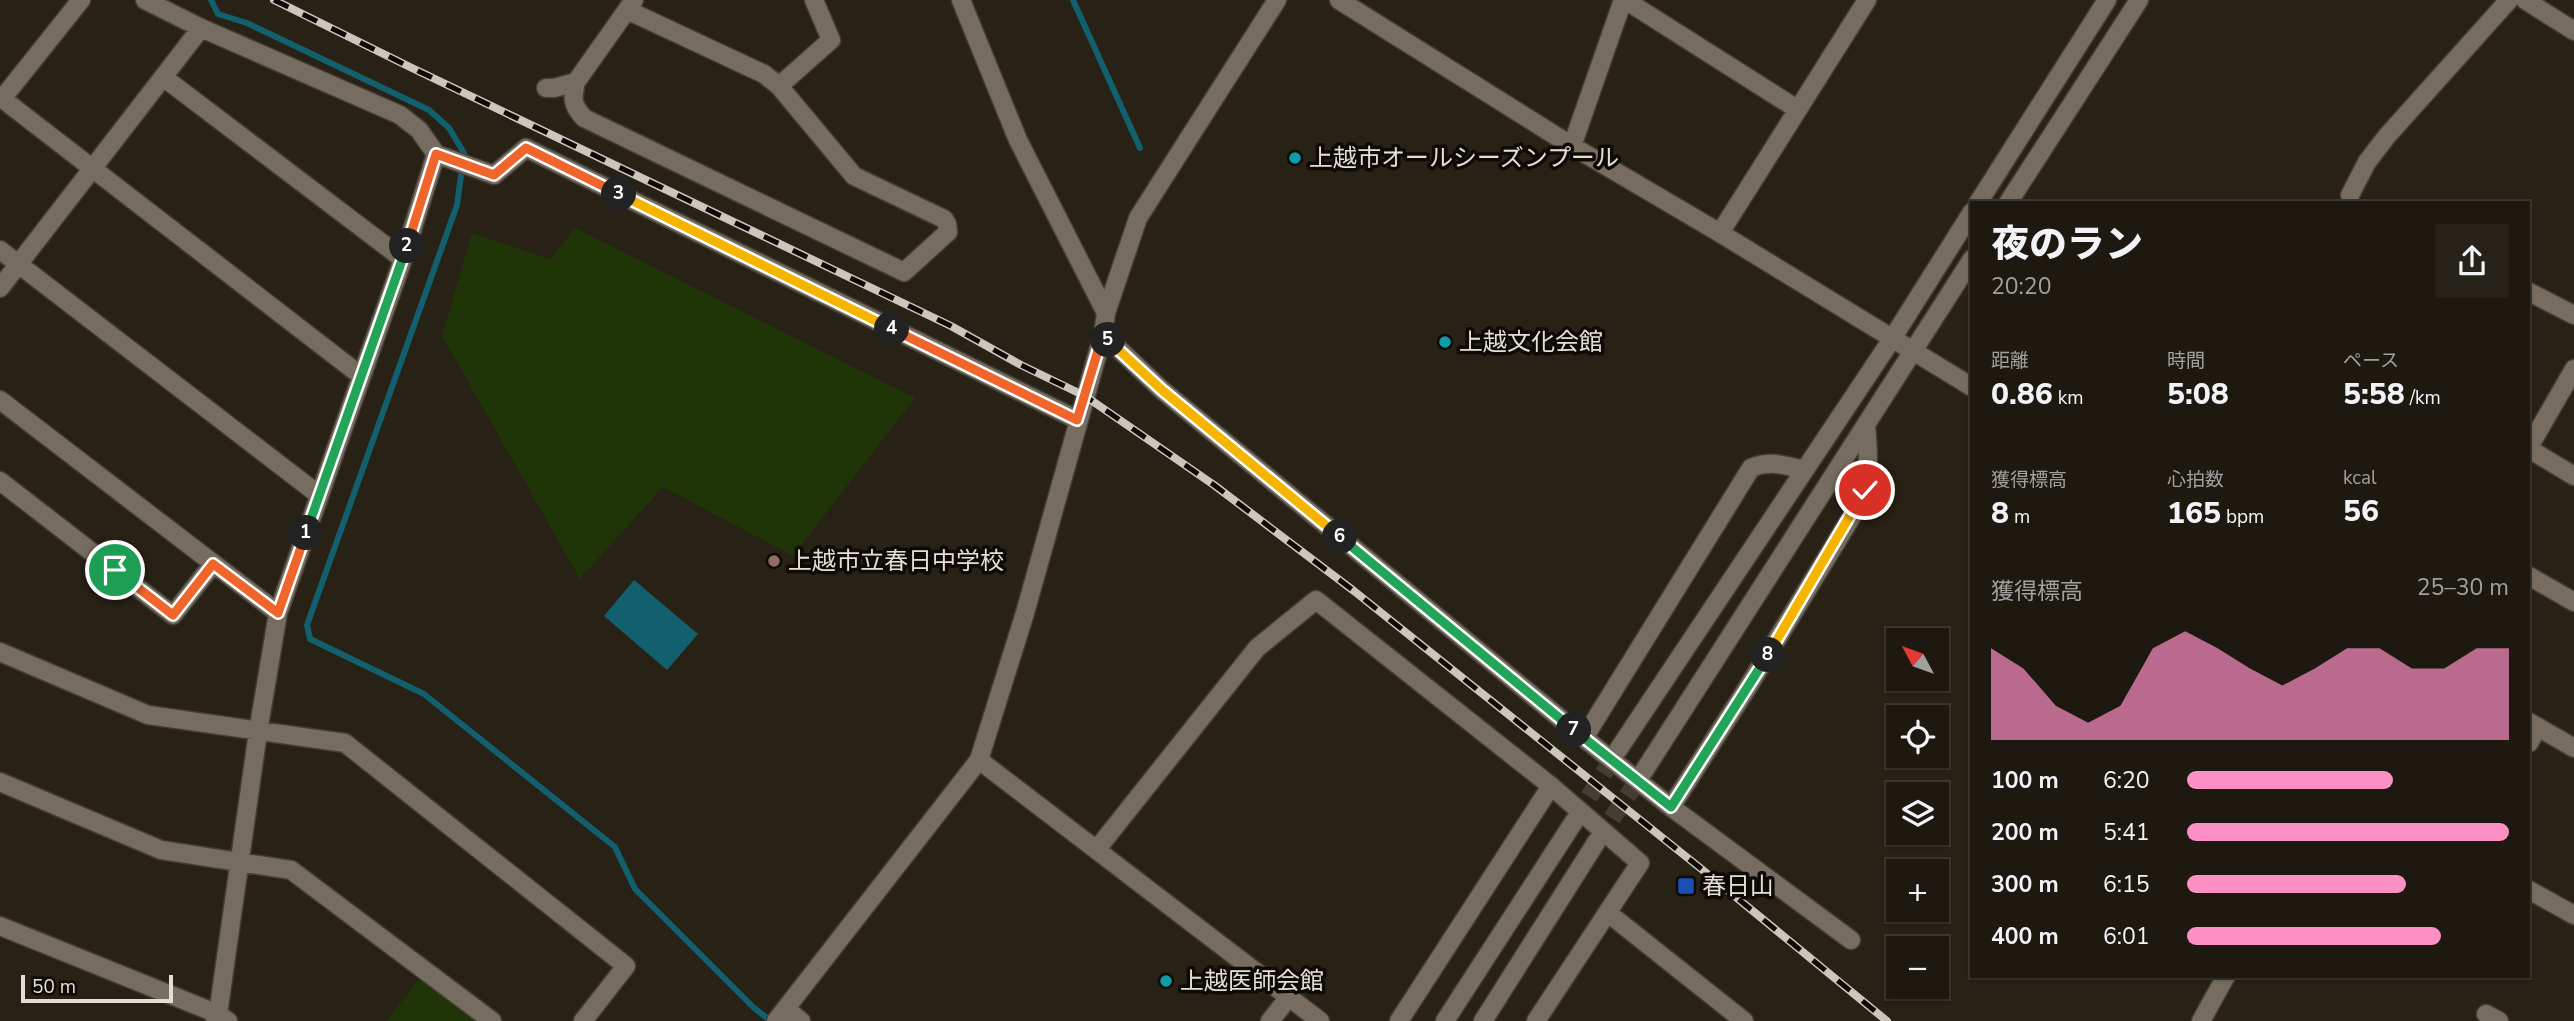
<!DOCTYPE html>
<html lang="ja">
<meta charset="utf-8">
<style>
:root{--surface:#1e1910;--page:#262219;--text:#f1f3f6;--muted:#a1a09f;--line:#3c3830;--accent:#fc8fc3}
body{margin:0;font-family:"Nunito Sans","Noto Sans JP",sans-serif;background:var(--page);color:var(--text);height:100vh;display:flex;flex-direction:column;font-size:26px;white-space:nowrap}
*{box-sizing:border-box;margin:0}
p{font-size:23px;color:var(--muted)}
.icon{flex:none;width:38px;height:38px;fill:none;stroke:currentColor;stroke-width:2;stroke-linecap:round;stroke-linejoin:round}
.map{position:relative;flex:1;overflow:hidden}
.side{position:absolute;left:1970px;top:201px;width:560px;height:777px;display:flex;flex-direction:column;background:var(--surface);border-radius:0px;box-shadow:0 2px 5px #0004,0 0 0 2px var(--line)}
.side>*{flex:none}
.needle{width:46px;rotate:311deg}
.buttons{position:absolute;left:1886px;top:628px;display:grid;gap:14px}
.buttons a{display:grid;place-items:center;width:63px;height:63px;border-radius:0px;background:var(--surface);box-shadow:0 2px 5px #0004,0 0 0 2px var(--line);font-size:35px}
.scale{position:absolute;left:21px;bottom:18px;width:152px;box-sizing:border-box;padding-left:7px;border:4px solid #e3ded6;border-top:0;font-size:19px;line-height:24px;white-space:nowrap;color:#e3ded6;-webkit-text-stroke:5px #0e0b06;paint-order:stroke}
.pin{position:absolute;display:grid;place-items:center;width:60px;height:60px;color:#fff;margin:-30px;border:4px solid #fff;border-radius:50%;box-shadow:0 2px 7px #0007}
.km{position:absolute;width:35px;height:35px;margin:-18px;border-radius:50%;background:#222;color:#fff;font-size:19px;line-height:35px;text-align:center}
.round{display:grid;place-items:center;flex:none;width:74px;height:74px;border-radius:0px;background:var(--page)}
.head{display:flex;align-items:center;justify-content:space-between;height:119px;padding:0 21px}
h1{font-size:38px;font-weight:800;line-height:52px}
.metrics{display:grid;grid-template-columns:repeat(3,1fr);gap:10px;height:119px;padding:7px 21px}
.metrics div{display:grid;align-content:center}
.metrics b{font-size:30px;font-weight:800}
.metrics small{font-size:19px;font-weight:400}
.metrics p{font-size:19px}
.chart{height:196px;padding:14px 21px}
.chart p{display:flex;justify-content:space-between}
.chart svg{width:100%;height:126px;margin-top:7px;fill:var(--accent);opacity:.7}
ul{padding:0 21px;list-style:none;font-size:23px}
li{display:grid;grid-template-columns:112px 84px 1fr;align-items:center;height:52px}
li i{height:18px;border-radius:9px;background:var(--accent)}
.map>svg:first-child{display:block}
.green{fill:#1f3407}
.water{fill:#125f6e}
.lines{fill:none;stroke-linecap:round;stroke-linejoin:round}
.stream{stroke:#125f6e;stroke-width:6}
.tertiary-tunnel{stroke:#443d32;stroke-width:18;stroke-dasharray:18 9;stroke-linecap:butt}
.minor-casing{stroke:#433d35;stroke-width:21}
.tertiary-casing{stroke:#433d35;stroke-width:21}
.secondary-casing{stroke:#433d35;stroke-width:21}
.minor{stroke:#766d60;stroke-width:18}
.tertiary{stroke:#766d60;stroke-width:18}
.secondary{stroke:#766d60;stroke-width:18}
.rail-casing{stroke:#ccc7be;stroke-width:8}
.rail{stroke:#0e0b06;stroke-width:5;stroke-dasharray:16;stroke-linecap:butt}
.split-1-casing{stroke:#fff;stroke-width:14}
.split-2-casing{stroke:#fff;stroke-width:14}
.split-3-casing{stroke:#fff;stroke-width:14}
.split-4-casing{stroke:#fff;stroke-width:14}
.split-5-casing{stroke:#fff;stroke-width:14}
.split-6-casing{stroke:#fff;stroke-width:14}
.split-7-casing{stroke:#fff;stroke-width:14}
.split-8-casing{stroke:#fff;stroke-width:14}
.split-9-casing{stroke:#fff;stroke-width:14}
.split-1{stroke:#f0652b;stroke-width:9}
.split-2{stroke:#22a559;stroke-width:9}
.split-3{stroke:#f0652b;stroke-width:9}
.split-4{stroke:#f5b400;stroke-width:9}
.split-5{stroke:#f0652b;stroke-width:9}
.split-6{stroke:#f5b400;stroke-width:9}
.split-7{stroke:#22a559;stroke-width:9}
.split-8{stroke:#22a559;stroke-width:9}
.split-9{stroke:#f5b400;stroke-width:9}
.culture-dot{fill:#0f9aa8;stroke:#0e0b06;stroke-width:2.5}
.education-dot{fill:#8d6e63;stroke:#0e0b06;stroke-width:2.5}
.transit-dot{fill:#1a4fb4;stroke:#0e0b06;stroke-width:2.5}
.labels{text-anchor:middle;stroke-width:7;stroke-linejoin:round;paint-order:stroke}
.poi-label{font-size:24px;fill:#e3ded6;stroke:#0e0b06;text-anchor:start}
</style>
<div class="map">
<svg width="2574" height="1021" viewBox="0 0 2574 1021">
<rect width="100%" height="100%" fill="#282115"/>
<!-- green -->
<path class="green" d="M575,228L915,398L793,556L663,487L580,579L442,336L472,233L550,259Z
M420,978L475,1021H386Z"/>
<!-- water -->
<path class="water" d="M634,580L698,634L667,670L604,616Z"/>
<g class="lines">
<!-- stream -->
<path class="stream" d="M211,0L218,14L247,23L429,110L449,128L464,153L457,205L307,625L310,639L424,694L615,847L635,889L754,1008L771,1021
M1073,0L1140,148"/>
<!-- tertiary-tunnel -->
<path class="tertiary-tunnel" d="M1575,820L1618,750
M1597,841L1644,771"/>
<defs>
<path id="minor" d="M145,0L201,28L400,115L419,130L436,154L494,175L526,148L1078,420
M961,0L1018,140L1106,313
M1339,0L1572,146L1720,233L1867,0
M1625,0L1797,109
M627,10L764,74L779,86
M163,77L403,259
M576,82C572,99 572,105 584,118L904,272L948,232L947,224L944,219L854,176L779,86L831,40L814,0
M546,88H554L576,82L634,0
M0,97L360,375
M2,99L81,0
M1572,146L1623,0
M2350,195L2367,162L2387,136L2509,0
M0,250L319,495
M0,288L201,28
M2529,292L2574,315
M1103,334L1162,390L1584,738L1671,807L1851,940
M0,400L278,613
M2529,447L2574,369
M2529,449L2574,476
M0,481L173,615L213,564
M2529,576L2574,602
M0,652L148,715L345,743L626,966L583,1021
M1584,738L1751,468C1770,460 1785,465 1804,470
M2529,743L2538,727
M979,760L1320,1021
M0,782L161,850L291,870L492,1021
M1671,807L1746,690L1857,508C1870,481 1869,455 1866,426
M1097,849L1257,648L1316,600L1551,786L1640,863L1536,1021
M2529,890L2574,915
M1608,913L1744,1021
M786,1009L801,1021
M2486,1014L2499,1021
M215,1021L218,1014L258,732L278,613L403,259L436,154
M1270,1021L1289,997
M1399,1021L1551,786"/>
<path id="tertiary" d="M1978,203L2107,0
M2008,203L2139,0
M1720,233L1972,387
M2529,722L2574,748
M1618,750L1892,339L1972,212
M1644,771L1972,259
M0,926L218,1014L228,1021
M776,1021L979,760L1025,613L1103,334L1106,313L1138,218L1277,0
M1445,1021L1575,820
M1483,1021L1597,841
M2201,1021L2226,976"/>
<path id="secondary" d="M2525,0L2574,31"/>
</defs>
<!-- minor casing -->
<use href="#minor" class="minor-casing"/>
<!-- tertiary casing -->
<use href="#tertiary" class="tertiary-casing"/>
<!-- secondary casing -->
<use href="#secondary" class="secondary-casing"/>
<!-- minor -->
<use href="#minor" class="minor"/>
<!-- tertiary -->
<use href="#tertiary" class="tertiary"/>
<!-- secondary -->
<use href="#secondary" class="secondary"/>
<defs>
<path id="rail" d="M274,0L412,68L951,326L1021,365L1085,396L1214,485L1354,591L1704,871L1887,1021"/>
</defs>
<!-- rail casing -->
<use href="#rail" class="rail-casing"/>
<!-- rail -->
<use href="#rail" class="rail"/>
</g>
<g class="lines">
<defs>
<path id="split-1" d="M115,570L173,615L213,564L278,613L306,533"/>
<path id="split-2" d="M306,533L407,246"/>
<path id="split-3" d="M407,246L436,154L494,175L526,148L619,194"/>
<path id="split-4" d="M619,194L892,329"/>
<path id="split-5" d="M892,329L1077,420L1103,334L1108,340"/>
<path id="split-6" d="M1108,340L1162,390L1340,537"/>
<path id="split-7" d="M1340,537L1574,730"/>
<path id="split-8" d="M1574,730L1671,807L1768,655"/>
<path id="split-9" d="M1768,655L1865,490"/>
</defs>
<!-- split-1 casing -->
<use href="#split-1" class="split-1-casing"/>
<!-- split-2 casing -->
<use href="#split-2" class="split-2-casing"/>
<!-- split-3 casing -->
<use href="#split-3" class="split-3-casing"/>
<!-- split-4 casing -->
<use href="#split-4" class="split-4-casing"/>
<!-- split-5 casing -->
<use href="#split-5" class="split-5-casing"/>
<!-- split-6 casing -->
<use href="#split-6" class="split-6-casing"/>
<!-- split-7 casing -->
<use href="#split-7" class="split-7-casing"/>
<!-- split-8 casing -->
<use href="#split-8" class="split-8-casing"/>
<!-- split-9 casing -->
<use href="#split-9" class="split-9-casing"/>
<!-- split-1 -->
<use href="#split-1" class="split-1"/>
<!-- split-2 -->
<use href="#split-2" class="split-2"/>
<!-- split-3 -->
<use href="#split-3" class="split-3"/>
<!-- split-4 -->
<use href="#split-4" class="split-4"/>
<!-- split-5 -->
<use href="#split-5" class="split-5"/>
<!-- split-6 -->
<use href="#split-6" class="split-6"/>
<!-- split-7 -->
<use href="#split-7" class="split-7"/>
<!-- split-8 -->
<use href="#split-8" class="split-8"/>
<!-- split-9 -->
<use href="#split-9" class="split-9"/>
</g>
<!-- markers -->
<g class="culture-dot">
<circle cx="1295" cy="158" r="7"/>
<circle cx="1445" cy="342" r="7"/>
<circle cx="1166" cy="981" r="7"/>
</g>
<circle class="education-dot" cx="774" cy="561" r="7"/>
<rect class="transit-dot" x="1677" y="877" width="18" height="18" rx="3.5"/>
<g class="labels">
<!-- poi labels -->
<g class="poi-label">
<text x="1309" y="166">上越市オールシーズンプール</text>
<text x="1459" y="350">上越文化会館</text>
<text x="788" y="569">上越市立春日中学校</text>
<text x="1702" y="894">春日山</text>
<text x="1180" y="989">上越医師会館</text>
</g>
</g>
</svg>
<div class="buttons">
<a><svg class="needle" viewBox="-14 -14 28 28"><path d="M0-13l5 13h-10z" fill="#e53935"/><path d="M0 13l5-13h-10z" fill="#a1a09f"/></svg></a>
<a><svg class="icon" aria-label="locate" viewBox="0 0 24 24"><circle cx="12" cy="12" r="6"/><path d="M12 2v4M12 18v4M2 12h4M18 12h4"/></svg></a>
<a><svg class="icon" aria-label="layers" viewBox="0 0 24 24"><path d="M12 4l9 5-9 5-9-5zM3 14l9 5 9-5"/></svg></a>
<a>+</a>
<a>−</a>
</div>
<div class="scale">50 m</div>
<div class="pin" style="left:115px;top:570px;background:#1e9e55"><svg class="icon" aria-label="arrive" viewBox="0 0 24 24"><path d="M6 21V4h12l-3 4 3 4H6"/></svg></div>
<div class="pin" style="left:1865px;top:490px;background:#d93025"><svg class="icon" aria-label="check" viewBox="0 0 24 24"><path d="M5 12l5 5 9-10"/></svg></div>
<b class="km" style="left:306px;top:533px">1</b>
<b class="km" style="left:407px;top:246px">2</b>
<b class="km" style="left:619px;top:194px">3</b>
<b class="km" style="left:892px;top:329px">4</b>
<b class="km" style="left:1108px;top:340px">5</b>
<b class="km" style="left:1340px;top:537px">6</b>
<b class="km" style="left:1574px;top:730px">7</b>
<b class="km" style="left:1768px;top:655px">8</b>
<section class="side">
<div class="head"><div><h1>夜のラン</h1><p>20:20</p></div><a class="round"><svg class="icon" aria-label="share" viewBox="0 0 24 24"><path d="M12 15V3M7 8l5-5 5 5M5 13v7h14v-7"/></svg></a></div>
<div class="metrics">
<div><p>距離</p><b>0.86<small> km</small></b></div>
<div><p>時間</p><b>5:08</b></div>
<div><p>ペース</p><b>5:58<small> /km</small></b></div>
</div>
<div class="metrics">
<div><p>獲得標高</p><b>8<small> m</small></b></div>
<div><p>心拍数</p><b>165<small> bpm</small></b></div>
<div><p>kcal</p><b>56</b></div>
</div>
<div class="chart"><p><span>獲得標高</span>25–30 m</p>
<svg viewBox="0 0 160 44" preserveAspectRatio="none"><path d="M0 44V12L10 19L20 32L30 38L40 32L50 12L60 6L70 12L80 19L90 25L100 19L110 12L120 12L130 19L140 19L150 12L160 12V44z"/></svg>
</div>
<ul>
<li><b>100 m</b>6:20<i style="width:64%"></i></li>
<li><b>200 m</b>5:41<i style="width:100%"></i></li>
<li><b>300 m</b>6:15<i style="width:68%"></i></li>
<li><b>400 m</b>6:01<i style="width:79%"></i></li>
</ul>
</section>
</div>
